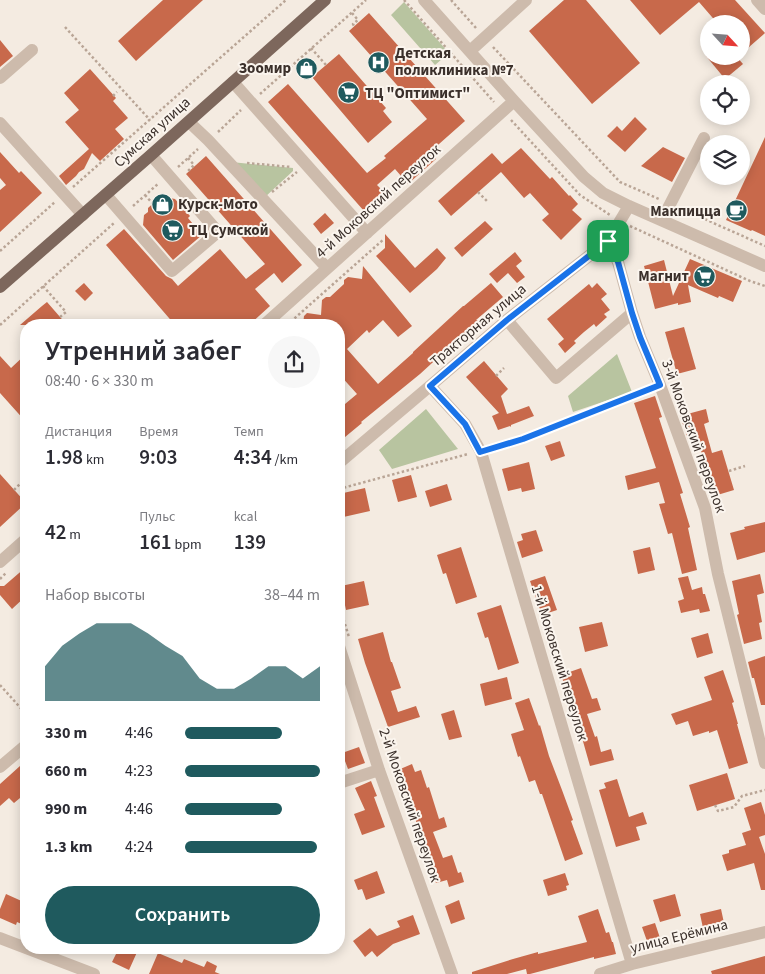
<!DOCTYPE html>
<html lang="ru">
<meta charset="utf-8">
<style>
:root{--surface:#fff;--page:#f7f7f7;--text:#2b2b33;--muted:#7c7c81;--accent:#1f5a5e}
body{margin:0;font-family:"Source Sans 3",sans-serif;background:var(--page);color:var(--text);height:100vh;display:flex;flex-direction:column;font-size:19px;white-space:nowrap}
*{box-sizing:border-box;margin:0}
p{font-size:16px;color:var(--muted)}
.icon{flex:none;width:28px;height:28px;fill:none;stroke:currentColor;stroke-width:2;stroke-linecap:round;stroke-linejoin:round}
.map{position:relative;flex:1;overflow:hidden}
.panel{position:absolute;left:20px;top:319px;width:325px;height:635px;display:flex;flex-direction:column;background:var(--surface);border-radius:20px;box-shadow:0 2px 12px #0003}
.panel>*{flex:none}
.needle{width:32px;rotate:116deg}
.buttons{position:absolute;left:700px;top:15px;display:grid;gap:10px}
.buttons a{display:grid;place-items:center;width:50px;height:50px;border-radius:50%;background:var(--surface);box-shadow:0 2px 12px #0003;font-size:25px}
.pin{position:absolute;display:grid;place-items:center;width:42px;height:42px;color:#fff;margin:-21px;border-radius:10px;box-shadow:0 2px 8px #0006}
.round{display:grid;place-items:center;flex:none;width:52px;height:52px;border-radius:26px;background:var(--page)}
.summary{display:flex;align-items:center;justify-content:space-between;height:85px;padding:0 25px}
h1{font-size:28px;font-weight:600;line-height:38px}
.figures{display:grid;grid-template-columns:repeat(3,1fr);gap:8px;height:85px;padding:5px 25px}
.figures div{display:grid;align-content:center}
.figures b{font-size:21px;font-weight:600}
.figures small{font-size:14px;font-weight:400}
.figures p{font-size:14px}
.chart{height:140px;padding:10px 25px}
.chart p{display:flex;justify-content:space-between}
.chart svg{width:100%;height:90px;margin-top:5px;fill:var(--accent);opacity:.7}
.primary-button{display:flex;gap:10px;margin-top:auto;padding:10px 25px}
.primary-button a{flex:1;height:58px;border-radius:30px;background:var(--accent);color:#fff;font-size:20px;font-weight:600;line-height:58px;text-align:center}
ul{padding:0 25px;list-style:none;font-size:16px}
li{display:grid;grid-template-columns:80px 60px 1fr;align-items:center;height:38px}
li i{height:12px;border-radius:6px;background:var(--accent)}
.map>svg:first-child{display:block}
.green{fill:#b8c4a0}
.building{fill:#c8694b}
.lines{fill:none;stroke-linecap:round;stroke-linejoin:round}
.path{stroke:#b9a596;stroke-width:2.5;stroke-dasharray:2.5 2.5;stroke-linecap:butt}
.minor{stroke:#cdbbac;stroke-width:12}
.major{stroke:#7d675c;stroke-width:12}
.route-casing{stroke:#fff;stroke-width:10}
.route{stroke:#1a73e8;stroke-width:6}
.labels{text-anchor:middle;stroke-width:4;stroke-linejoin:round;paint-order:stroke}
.poi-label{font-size:15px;font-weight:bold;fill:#3b302b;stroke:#fbf5ee;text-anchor:start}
.street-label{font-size:15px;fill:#3b302b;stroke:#fbf5ee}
</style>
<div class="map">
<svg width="765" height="974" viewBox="0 0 765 974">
<rect width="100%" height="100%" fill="#f4ebe1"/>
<!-- green -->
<path class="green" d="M404,2L449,53L435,65L391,15Z
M231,162L293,168V171L264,198Z
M617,354L632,392L573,412L568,396Z
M426,409L458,449L392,469L379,450Z"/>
<!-- building -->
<path class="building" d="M163,0H203L136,61L118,41Z
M564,0H586L640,63L592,104L529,31Z
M630,0H735L765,33L741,54V24H718L699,2L660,35Z
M369,13L465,121L430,152L436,159L408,184L395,169L377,185L385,193L364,211L268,102L288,84L367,173L386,158L384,156L427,119L349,31Z
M0,40L13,56L0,67Z
M339,54L386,108L383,111L392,122L368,143L312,77Z
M706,56H736L743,64L725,79Z
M90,69L116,98L113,101L128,118L115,129L124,139L100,161L92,153L84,169L79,172L76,176L66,185L59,176L89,149L65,122L79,110L64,93Z
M635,117L647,129L625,152L607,136L617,126L622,131Z
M765,137V236L752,230L751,231L726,220Z
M663,147L685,158L672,182L641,166Z
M521,148L550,179L552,177L569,196L570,195L578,204L572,210L582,219L561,240L542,220L549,214L530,193L524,198L501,172L451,216L438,201L492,153L502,164Z
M0,152L19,173L21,171L42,193L0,232V190L6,185L0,178Z
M206,156L302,265L282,283L274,273L255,289L270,306L249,325H175L106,245L124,229L166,276L172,279L178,286L220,249L246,279L265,264L186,174Z
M165,197L175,199L190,216L188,218L202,235L173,260L143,225L144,215L148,212V208L157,200H161Z
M325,213L334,223L321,234L313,224Z
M485,221L493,229L462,257L454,248Z
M385,234L415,268L437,248L446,258L437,269L410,293L376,256L385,248Z
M515,252L522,261L516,266L525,277L517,283L508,273L497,283L489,274Z
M690,259L742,281L733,302L719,296L718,298L688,285L691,302L678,305V303L655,309L644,266L664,260L673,296Z
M363,266L412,326L398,337L383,320L369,333L367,330L347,349L378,384L413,353V352L463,306H464L491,283L503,297L476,320L478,321L420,374L361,422L362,423L339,442V409L357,394L339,374V325H303L304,316L307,313L321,315L322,300L326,297H330L344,284V280L348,277L362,279Z
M84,283L93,293L85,301L75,291Z
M597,283L607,294L601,299L610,310L604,314L607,317L596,327L594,324L584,332L574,341L576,343L565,353L558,344L564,339L547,319L589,284L592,288Z
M47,302L67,325H20L42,306Z
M684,327L696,369L677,374L665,332Z
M26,354V422L0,393V356L11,368Z
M484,361L508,389L501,396L507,414L529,406L534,416L511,425V427L510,426L498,430L492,416L499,413L466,377Z
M655,396L662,417L659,418L683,493L680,494L690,527L688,528L697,570L682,574L672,533L668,534L659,504L665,503L659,482L628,490L625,476L656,468L634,403Z
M706,409L709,422L704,424L712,453L722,450L734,490L714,496L697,437L688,439L680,416Z
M560,441L565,456L551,461L545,446Z
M529,462L535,489L522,492L521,488L508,491L502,469Z
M0,474L26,503L0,527Z
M411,475L417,497L398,502L392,480Z
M447,484L452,500L430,507L425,491Z
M365,488L370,511L339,518V494Z
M765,522V552L737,560L730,533L745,529L744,527Z
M536,530L543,551L522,558L517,542L523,540L521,534Z
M461,547L477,597L456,604L446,573L443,574L437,555Z
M650,547L655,570L638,574L633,551Z
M26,567V596L12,609L0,595V586H4Z
M760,574L764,593L757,595L762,622L759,623L762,639L744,644L737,615L739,614L732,581Z
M545,576L557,610L542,615L530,581Z
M688,576L692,590L702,587L703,594H705L710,611L700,613L699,609L681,613L678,601L684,599L678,578Z
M364,581L369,605L346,610L341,586Z
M501,605L519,663L498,670L488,637L485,638L477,613Z
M602,622L608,646L585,652L579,627Z
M383,632L391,662H392L401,688L391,691L398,712L416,706L420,717L388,727L365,663L358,639Z
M708,633L713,653L697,658L691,638Z
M765,656V705H761L754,678H752L748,662Z
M581,668L592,699L597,698L601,710L587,714L595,737L597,736L601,752L611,749L614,760L590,766L571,699L570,700L561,675Z
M723,670L734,702L732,703L738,724H737L748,763L729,769L717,730L709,733V731L693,736L688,721L676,725L671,714L712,700L704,677Z
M507,677L512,699L485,706L480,684Z
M529,698L539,726L540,725L549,756L562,790L573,820L571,821L583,854L565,861L542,794H540L535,780L529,782L520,756L518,757L511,734L524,730L515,703Z
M454,710L462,737L449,740L441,714Z
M359,747L365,763L348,769L342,753Z
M412,764L415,772L421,770L427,788L429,787L439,819L444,817L447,827L433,832L443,858L452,855L458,873L461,872L464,882L449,887L447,880L436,883L405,787L404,788L398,770Z
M20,766L26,773V793L14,803L9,798L0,806V784Z
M727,773L735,799L697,811L689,785Z
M617,779L629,817L643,812L647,824L636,827L640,840L616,847L599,790L606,788L604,783Z
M371,781L377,796L374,797L385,827L362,835L354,814L365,810L355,788Z
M761,802L765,815V835L759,837L765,854V890H761L754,863L727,871L722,855L729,853V850L746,845L742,833L751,830L744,808Z
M377,871L385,893L366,900L362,889L358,890L354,880Z
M565,873L569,885L566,886L567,890L548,896L543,880Z
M6,894L26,903V926L17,922L16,925L0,918V909Z
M675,894L681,916L660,922L653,900Z
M459,900L465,919L451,924L445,906Z
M598,909L606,933L609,932L612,942H613L616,954L594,959V957L530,974H527L526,969L507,974H472V972L513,959L538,952V954L587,942L578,916Z
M721,909L724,923L703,928L700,914Z
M413,915L420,934L393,944L377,957L372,951L365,957L353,941L370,928L377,936L400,927L397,921Z
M655,923L660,938L647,941L642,927Z
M119,948H132L138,950L129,970L112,962Z
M158,953L182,963L184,959L204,967L207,961L217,966L215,972L220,974H149Z
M765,956V974H712L711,971Z"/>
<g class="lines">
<!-- path -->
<path class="path" d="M404,0L494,102
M451,0L476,28
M352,13L358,20L353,24L354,26
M65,27L74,37L150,120
M493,47L620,182L659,199
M311,48L326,65
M260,94L366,0
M113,96L117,92
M511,120L580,195L610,215
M218,132L241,110
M188,158L194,165L188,171L189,172
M247,163L291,167
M178,167L198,149
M73,187L286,0
M272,192L297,172
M478,192L487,201
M145,195L153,204
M133,206L159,183
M682,209L765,246
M630,226L750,281L765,286
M0,251L55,202
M43,286L66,312L60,317
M0,325L114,223
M287,325L384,239
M496,376L504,368
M493,448L523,439L649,389
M729,471L745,466
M339,489L468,454
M14,490L26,478
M0,579L6,573
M339,605L349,637
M0,685L26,714
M715,805L718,811L734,807L742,796L765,790"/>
<!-- minor -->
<path class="minor" d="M424,0L514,101L584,177L603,193L629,206L765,266
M757,0L765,9
M470,51L526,0
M0,78L32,50
M233,82L367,233
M189,122L208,140L327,268
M0,123L83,215
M106,195L172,271L218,232L151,155
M662,220L704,138
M608,241L618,262L632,313L640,337L660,385L705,508L718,574L765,763
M507,320L556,378L632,313
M264,325L514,101
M430,386L465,424L481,452L632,964
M339,463L430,386L507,320L608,241L629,206
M0,562L26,539
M339,646L379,770L452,974
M0,767L26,745
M339,783L379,770
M0,938L94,974
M600,974L632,964L765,932"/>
<!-- major -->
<path class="major" d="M0,287L151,155L325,0"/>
</g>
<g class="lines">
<defs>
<path id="route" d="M608,241L618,262L632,313L640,337L660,385L523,439L480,452L465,424L430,386L507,320Z"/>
</defs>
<!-- route casing -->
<use href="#route" class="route-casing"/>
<!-- route -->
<use href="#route" class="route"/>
</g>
<!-- icons -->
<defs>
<symbol id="hospital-disc" viewBox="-11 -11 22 22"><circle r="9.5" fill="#1f5a5e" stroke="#fbf5ee"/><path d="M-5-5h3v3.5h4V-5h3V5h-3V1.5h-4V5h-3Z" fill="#fff"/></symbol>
<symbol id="shop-disc" viewBox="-11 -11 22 22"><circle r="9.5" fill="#1f5a5e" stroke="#fbf5ee"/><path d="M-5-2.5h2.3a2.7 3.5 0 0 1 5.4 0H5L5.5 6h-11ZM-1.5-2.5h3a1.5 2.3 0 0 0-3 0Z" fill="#fff"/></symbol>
<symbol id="supermarket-disc" viewBox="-11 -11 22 22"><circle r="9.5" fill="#1f5a5e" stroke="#fbf5ee"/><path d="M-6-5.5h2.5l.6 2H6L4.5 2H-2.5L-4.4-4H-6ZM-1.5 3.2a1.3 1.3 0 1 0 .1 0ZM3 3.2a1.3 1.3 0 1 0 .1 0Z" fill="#fff"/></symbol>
<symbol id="cafe-disc" viewBox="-11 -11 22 22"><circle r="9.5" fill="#1f5a5e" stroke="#fbf5ee"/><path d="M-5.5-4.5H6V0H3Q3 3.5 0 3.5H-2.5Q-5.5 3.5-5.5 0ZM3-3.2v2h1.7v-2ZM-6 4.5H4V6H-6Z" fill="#fff"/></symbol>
</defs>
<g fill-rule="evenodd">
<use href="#hospital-disc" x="366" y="50" width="25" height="25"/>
<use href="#shop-disc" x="294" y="56" width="25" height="25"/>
<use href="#supermarket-disc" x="336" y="80" width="25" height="25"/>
<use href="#shop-disc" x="150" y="192" width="25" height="25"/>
<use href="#cafe-disc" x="724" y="198" width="25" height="25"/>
<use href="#supermarket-disc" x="160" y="218" width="25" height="25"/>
<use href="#supermarket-disc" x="692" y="264" width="25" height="25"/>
</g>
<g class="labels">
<!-- poi labels -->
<g class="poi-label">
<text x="395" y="58">Детская<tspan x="395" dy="17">поликлиника №7</tspan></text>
<text x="291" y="73" text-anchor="end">Зоомир</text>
<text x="365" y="98">ТЦ "Оптимист"</text>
<text x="178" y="209">Курск-Мото</text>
<text x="721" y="216" text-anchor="end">Макпицца</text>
<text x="189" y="235">ТЦ Сумской</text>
<text x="689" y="281" text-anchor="end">Магнит</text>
</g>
<!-- street labels -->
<g class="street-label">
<text transform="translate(152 132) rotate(-42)" y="5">Сумская улица</text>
<text transform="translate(378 201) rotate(-42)" y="5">4-й Моковский переулок</text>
<text transform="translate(478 325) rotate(-40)" y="5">Тракторная улица</text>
<text transform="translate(694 436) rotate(70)" y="5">3-й Моковский переулок</text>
<text transform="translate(560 663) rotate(73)" y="5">1-й Моковский переулок</text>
<text transform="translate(410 805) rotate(71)" y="5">2-й Моковский переулок</text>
<text transform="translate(679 936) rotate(-14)" y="5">улица Ерёмина</text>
</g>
</g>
</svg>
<div class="buttons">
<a><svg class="needle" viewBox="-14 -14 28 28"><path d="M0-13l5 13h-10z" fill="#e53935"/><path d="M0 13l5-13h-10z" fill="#7c7c81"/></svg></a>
<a><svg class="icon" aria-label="locate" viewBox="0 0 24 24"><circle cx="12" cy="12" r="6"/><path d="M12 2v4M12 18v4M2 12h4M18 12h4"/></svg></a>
<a><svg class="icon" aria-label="layers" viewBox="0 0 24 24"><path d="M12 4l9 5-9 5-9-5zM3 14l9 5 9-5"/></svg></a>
</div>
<div class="pin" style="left:608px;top:241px;background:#1e9e55"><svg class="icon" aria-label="arrive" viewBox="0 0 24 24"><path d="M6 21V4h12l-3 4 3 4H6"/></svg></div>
<section class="panel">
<div class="summary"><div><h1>Утренний забег</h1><p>08:40 · 6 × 330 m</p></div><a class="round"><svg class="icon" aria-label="share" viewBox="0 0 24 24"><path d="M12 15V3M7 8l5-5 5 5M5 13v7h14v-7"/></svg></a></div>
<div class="figures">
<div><p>Дистанция</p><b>1.98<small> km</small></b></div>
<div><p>Время</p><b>9:03</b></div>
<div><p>Темп</p><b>4:34<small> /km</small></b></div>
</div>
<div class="figures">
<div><b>42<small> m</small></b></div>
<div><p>Пульс</p><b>161<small> bpm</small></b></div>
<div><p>kcal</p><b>139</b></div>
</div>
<div class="chart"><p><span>Набор высоты</span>38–44 m</p>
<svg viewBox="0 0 160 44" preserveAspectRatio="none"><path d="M0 44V27L10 17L20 11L30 6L40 6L50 6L60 11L70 17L80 22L90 33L100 38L110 38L120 33L130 27L140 27L150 33L160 27V44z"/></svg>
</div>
<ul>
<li><b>330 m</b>4:46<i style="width:72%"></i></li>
<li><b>660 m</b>4:23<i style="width:100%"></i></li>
<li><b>990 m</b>4:46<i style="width:72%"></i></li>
<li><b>1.3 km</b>4:24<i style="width:98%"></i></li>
</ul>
<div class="primary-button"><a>Сохранить</a></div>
</section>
</div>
